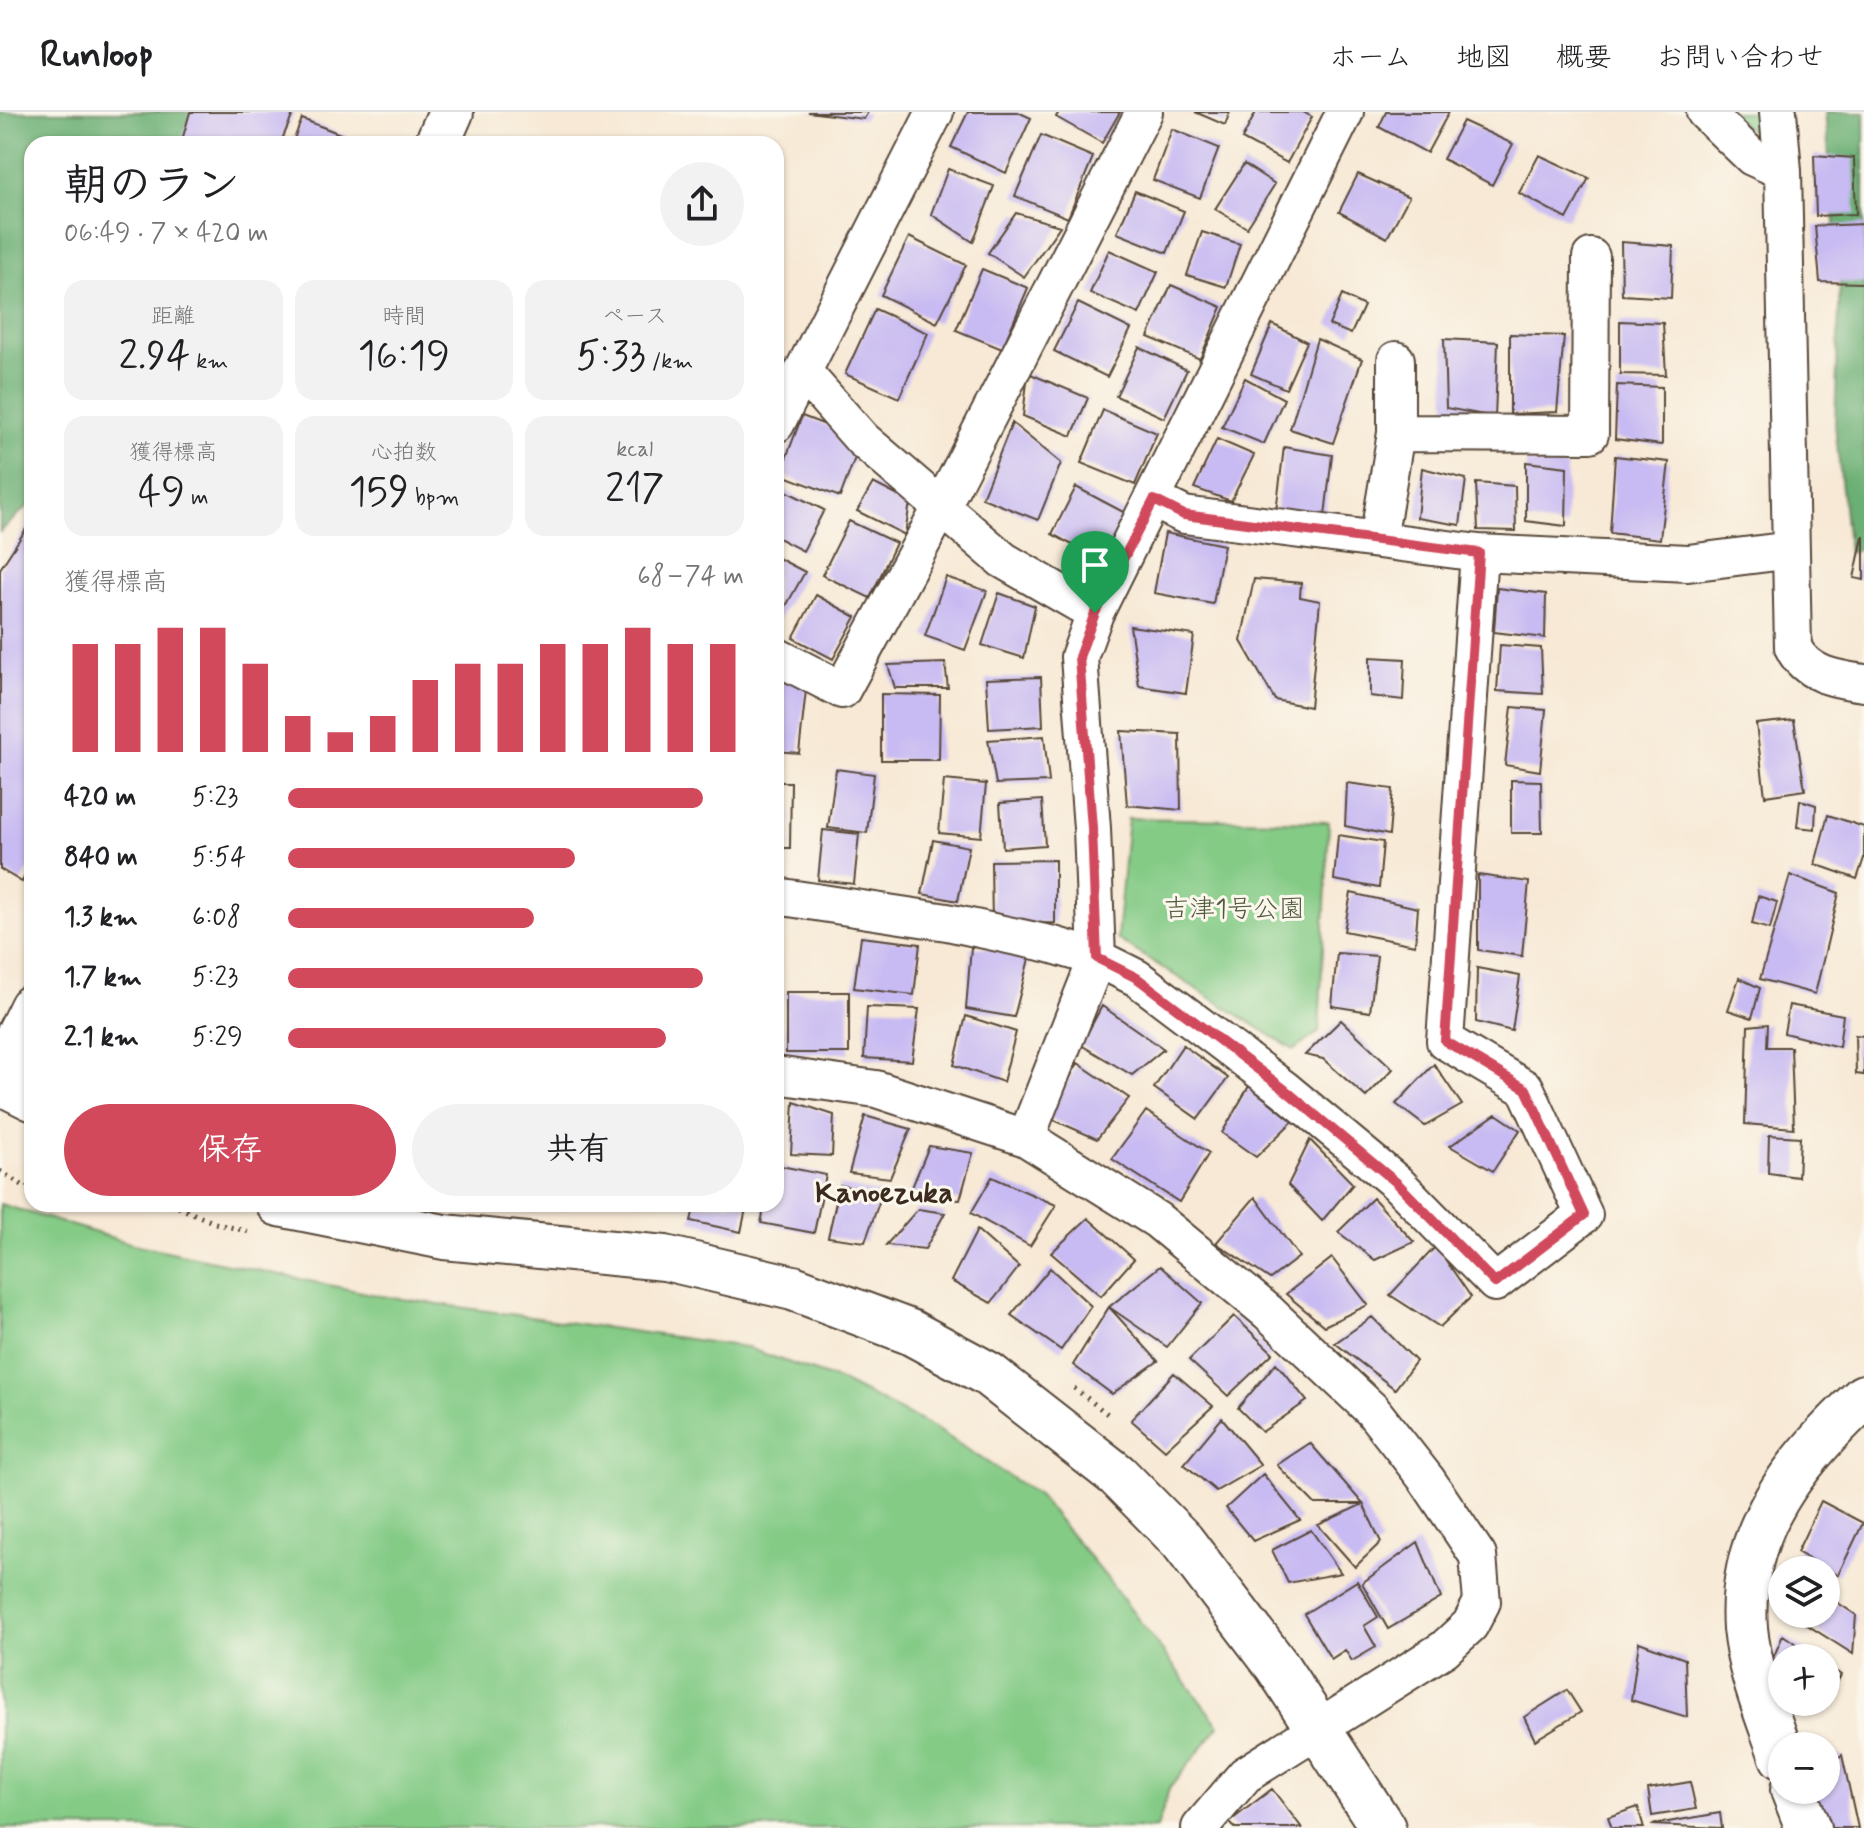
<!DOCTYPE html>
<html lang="ja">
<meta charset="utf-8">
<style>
:root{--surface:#fff;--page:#f2f2f2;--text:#202124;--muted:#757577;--line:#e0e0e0;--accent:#d1495b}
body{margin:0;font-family:Mynerve,"Klee One",sans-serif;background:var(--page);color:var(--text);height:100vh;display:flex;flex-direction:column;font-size:30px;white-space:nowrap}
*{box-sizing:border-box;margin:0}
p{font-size:26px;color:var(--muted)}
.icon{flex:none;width:44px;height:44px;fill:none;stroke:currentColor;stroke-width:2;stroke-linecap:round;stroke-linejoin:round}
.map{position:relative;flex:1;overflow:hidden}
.panel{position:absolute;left:24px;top:24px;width:760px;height:1076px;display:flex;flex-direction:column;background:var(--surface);border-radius:24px;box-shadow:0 2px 6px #0004}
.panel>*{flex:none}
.fabs{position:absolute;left:1768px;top:1444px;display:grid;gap:16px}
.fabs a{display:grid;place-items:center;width:72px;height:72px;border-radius:50%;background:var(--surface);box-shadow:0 2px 6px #0004;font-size:40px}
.pin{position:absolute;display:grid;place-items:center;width:68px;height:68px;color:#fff;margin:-82px -34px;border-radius:50% 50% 50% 0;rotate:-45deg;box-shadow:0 0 8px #0007}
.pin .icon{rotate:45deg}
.round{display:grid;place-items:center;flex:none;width:84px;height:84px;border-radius:42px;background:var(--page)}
.summary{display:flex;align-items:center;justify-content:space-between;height:136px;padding:0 40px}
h1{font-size:44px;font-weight:600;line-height:60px}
.stats{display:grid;grid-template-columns:repeat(3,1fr);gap:12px;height:136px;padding:8px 40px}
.stats div{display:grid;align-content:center;border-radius:20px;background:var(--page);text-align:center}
.stats b{font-size:40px;font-weight:600}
.stats small{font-size:22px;font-weight:400}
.stats p{font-size:22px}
.chart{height:224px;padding:16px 40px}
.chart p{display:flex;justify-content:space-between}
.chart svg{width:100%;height:144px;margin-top:8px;stroke:var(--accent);stroke-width:6}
.button{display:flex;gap:16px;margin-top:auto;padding:16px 40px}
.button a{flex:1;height:92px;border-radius:48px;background:var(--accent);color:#fff;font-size:32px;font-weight:600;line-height:92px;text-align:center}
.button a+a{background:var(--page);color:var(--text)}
ul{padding:0 40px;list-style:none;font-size:26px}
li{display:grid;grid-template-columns:128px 96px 1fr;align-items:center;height:60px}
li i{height:20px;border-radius:10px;background:var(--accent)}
header{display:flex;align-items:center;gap:48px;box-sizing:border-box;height:112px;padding:0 40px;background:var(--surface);border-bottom:2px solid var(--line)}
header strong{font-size:38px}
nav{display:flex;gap:44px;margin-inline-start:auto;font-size:28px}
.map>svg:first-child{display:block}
.green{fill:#84cb86;stroke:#607a52;stroke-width:2}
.forest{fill:#6baf73;stroke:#536c48;stroke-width:2}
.building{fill:#c8baf2}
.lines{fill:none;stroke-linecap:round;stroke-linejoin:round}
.minor-casing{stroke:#574739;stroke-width:40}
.tertiary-casing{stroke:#574739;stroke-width:48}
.path{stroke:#574739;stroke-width:5;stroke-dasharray:2 6;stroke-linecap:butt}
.minor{stroke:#fff;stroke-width:36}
.tertiary{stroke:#fff;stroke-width:44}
.route-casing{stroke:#fff;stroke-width:16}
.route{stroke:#d1495b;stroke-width:10}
.labels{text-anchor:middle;stroke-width:6;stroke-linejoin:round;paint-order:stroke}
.park-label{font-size:26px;fill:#515a3d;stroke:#fbf7ec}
.quarter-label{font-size:30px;font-weight:bold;fill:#3b2a1e;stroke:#fbf7ec}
</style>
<header>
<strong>Runloop</strong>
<nav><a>ホーム</a><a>地図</a><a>概要</a><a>お問い合わせ</a></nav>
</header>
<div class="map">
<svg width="1864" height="1716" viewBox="0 0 1864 1716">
<rect width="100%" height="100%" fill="#fbf7ec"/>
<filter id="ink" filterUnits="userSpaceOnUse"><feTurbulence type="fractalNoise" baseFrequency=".0125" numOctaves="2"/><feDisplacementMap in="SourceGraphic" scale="16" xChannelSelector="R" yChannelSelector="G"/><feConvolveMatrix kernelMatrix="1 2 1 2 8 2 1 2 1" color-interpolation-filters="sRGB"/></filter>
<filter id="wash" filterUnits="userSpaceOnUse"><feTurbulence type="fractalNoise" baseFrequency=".006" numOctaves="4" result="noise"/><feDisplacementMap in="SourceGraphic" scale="32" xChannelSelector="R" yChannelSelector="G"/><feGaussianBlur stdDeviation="1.8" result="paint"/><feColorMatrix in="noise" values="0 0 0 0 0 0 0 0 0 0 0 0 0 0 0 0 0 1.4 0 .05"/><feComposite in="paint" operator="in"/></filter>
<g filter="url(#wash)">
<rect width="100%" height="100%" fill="#f7e9d5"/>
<!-- green -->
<path class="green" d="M1728,0H1773L1766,31L1732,4Z
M1128,706L1329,710L1319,920L1294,938L1117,827Z
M0,1092L133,1132L381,1184L745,1235L841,1269L931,1314L1038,1383L1107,1466L1219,1614L1169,1677L1157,1716H0Z"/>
<!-- forest -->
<path class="forest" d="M0,0H197L189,32H32V390L0,420Z
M1825,0H1864V435L1849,441L1835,313L1840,167Z"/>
<g id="blocks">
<!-- building -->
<path class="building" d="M190,0H294L280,32H181Z
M808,0H868L864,7Z
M968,0H1018L1031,6L1006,61L951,35Z
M1059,0H1120L1102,31L1056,5Z
M1195,0H1230L1225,13Z
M1256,0H1303L1312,5L1287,51L1242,27Z
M1386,0H1449L1427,41L1379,15Z
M302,7L353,27L352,32H292Z
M1463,9L1513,32L1492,73L1443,47Z
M1172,17L1219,36L1200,86L1153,68Z
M1041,23L1093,45L1068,106L1015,84Z
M1539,43L1589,66L1567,107L1519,81Z
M1814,43L1854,46L1856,102L1816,104Z
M1244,52L1275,72L1247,116L1215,97Z
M948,57L994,74L973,130L931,102Z
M1358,62L1409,85L1387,126L1339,100Z
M1135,79L1184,99L1167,141L1117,121Z
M1016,101L1060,114L1024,165L988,141Z
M1864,112V171L1820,170L1815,114Z
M1202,120L1240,132L1226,175L1187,163Z
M909,125L966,153L937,211L881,183Z
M1621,130L1673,134L1671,186L1622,183Z
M1109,138L1158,160L1139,202L1090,181Z
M982,157L1028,176L1002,237L956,218Z
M1171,173L1222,195L1200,247L1148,225Z
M1342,183L1364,194L1351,222L1329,213Z
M1078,191L1131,217L1107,265L1054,239Z
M875,197L928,221L899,286L845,262Z
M1620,209L1663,211L1666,263L1620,262Z
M1272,212L1307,230L1286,277L1251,262Z
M1510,222L1564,224L1557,300L1510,302Z
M1317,227L1362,247L1333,331L1290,317Z
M1444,227L1498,230L1495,305L1446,296Z
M1139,235L1187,258L1164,306L1116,284Z
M1028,261L1088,286L1072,324L1023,304Z
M1245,266L1284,287L1264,332L1222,315Z
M1617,273L1662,275V333L1615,327Z
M1103,298L1157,321L1135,373L1081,351Z
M802,304L862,327L840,385L780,362Z
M1012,311L1061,351L1038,408L982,386Z
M1217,327L1254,343L1231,389L1194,376Z
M1284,335L1332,343L1325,404L1276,400Z
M1615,344L1669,350L1660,427L1610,421Z
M1526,350L1567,355L1566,414L1526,409Z
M1422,356L1466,367L1460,413L1417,406Z
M873,371L910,390L905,423L857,399Z
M1476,371L1515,374L1516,419L1478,418Z
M1076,375L1127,402L1102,449L1052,422Z
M782,377L824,398L803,439L776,425V388Z
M32,408V750L22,770L0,757V457Z
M849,409L896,431L870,486L822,463Z
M1165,421L1224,433L1213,492L1154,481Z
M1863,425H1864V468L1854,466Z
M776,445L805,460L776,512Z
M946,465L987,479L965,538L925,524Z
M1254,467L1301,471L1300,485L1320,489L1310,595L1275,588L1241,529Z
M1497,476L1546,482L1545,526L1494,520Z
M999,481L1035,494L1024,546L982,533Z
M816,483L856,505L833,547L793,526Z
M1130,514L1194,523L1186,581L1139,574Z
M1500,533L1541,536L1543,582L1497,579Z
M1370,545L1405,547L1403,588L1370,584Z
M945,551L948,576H895L888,553Z
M776,565L807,569L799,641L776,639Z
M1041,565L1043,614L989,617L986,567Z
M881,582L940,583L939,648H881Z
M1512,595L1546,598L1540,659L1505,653Z
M1794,608L1805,678L1765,684L1756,612Z
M1121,619L1180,622L1181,698L1127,693Z
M1044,624L1049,670L996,672L988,628Z
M836,657L874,662L867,721L828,716Z
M944,668L986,672L981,725L939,721Z
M1511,668L1541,669L1542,721H1511Z
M776,670H791L790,736H776Z
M1347,671L1393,677L1389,723L1345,714Z
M1042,688L1045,733L1003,736L1000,691Z
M1800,688L1816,693L1815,717L1797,715Z
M1828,703L1864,715V746L1857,767L1815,752Z
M823,718L859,722L854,772L818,768Z
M1338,723L1383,730L1379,776L1334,768Z
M933,728L969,735L958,789L922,782Z
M1055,748V811L992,812L991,749Z
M1478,763L1529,770L1522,844L1478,838Z
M1790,763L1839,781L1815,882L1760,867Z
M1351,781L1418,796L1415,833L1344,819Z
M1758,784L1777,790L1770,817L1752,812Z
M861,825L920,832L914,883L854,876Z
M971,835L1031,839L1014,905L966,897Z
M1337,841L1377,844L1370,900L1332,894Z
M1477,856L1520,864L1512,919L1476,910Z
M1739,866L1760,876L1752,906L1728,898Z
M786,880H849V941H786Z
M1789,893L1843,903L1839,935L1784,921Z
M1102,894L1164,937L1132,963L1081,933Z
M867,895L919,897L912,949L864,946Z
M966,904L1016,920L1003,970L954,953Z
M1341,908L1393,957L1366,985L1323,947L1305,943Z
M1768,912L1767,935H1791L1794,1016L1745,1012L1748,914Z
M1855,923L1864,924V963L1856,962Z
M1183,933L1228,966L1198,1007L1154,976Z
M1078,951L1129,986L1097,1027L1047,1005Z
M1434,952L1462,993L1425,1014L1396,992Z
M1249,974L1293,1009L1256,1045L1222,1021Z
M794,990L834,1003L832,1044L791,1042Z
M1146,999L1209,1041L1179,1090L1112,1047Z
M1496,1002L1520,1018L1493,1059L1450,1034Z
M865,1004L911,1017L890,1066L849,1061Z
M1769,1023L1800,1025L1798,1065L1768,1061Z
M1310,1028L1353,1072L1322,1109L1288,1073Z
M929,1034L973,1041L960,1088L908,1085Z
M776,1053L826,1063L814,1121L761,1111L765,1092H776Z
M992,1065L1056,1093L1030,1134L971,1101Z
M840,1073L882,1082L865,1130L828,1125Z
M1255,1085L1299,1145L1270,1167L1216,1131Z
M1373,1086L1414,1130L1375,1148L1338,1120Z
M695,1092H747L741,1120L691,1109Z
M918,1097L945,1101L925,1137L886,1133Z
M1088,1106L1134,1147L1101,1184L1051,1141Z
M977,1118L1019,1155L991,1191L951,1169Z
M1436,1134L1471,1185L1440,1215L1390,1183Z
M1332,1146L1368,1193L1324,1214L1286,1182Z
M1160,1154L1202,1191L1167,1235L1109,1195L1158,1249L1112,1282L1073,1253L1109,1195Z
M1050,1156L1091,1194L1061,1238L1011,1203Z
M1234,1204L1273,1241L1228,1284L1189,1248Z
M1372,1205L1416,1249L1395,1277L1335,1231Z
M1276,1251L1307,1289L1262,1320L1238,1296Z
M1174,1261L1213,1294L1165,1338L1131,1308Z
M1222,1306L1261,1353L1216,1379L1184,1352Z
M1310,1331L1363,1392H1315L1277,1353Z
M1263,1362L1300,1408L1253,1429L1226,1396Z
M1821,1389L1863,1411L1838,1463L1797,1440Z
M1363,1392L1381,1430L1355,1455L1318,1413Z
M1311,1418L1341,1461L1288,1471L1272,1438Z
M1418,1430L1441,1486L1388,1517L1362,1471Z
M1357,1469L1378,1505L1364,1514L1376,1535L1352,1549L1345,1538L1331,1547L1304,1502Z
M1826,1483L1856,1503L1853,1542L1790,1502H1826Z
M1783,1523L1817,1546H1782V1560L1771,1551Z
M1639,1530L1685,1547L1687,1605L1631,1588Z
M1826,1552L1841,1563L1824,1595L1818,1590H1826Z
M1567,1578L1581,1600L1535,1628L1524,1605Z
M1842,1643L1858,1716H1811L1808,1678H1826V1654Z
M1690,1670L1696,1697L1652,1704L1648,1677Z
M1272,1677L1302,1716H1235L1229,1710Z
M1638,1695L1644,1716H1612L1608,1705Z
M1720,1701L1722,1716L1651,1713Z"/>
</g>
</g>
<g filter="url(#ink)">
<use href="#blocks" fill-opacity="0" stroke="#574739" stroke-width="2"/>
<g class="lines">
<defs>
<path id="minor" d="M1705,0L1752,45L1783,59
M1778,0L1783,59L1793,535C1806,563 1836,567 1864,571
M803,260L862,327L1003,448L1095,501
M776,312L935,0
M1396,321L1590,322L1591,145
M1154,388L1184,403L1479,441L1688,451L1791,438
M1378,428L1396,321V248
M776,544L842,578L942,394L1144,0
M776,784L947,810L1050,832L1097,846L1137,866L1284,977L1397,1071L1495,1171L1584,1103L1526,977L1445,929L1479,441
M776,963L876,977L1026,1026L1157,1108L1268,1200L1372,1298L1427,1368L1478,1444L1482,1490L1470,1513L1444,1537L1245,1663L1200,1716
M1026,1026L1097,846L1092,716L1079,545L1095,501L1345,0"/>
<path id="tertiary" d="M437,32L451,0
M0,960L32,895
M0,970L32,986
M279,1092L444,1125L665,1146L793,1176L910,1220L988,1262L1117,1363L1182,1429L1277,1554L1383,1716
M1782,1645C1768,1604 1749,1560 1745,1516C1738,1417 1797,1348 1864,1285
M1793,1678L1808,1716"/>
</defs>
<!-- minor casing -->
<use href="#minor" class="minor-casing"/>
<!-- tertiary casing -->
<use href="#tertiary" class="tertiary-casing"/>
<!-- path -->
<path class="path" d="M0,1059L27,1076L32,1072
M171,1092L215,1111L253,1121
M1074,1276L1110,1304"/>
<!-- minor -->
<use href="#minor" class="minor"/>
<!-- tertiary -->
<use href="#tertiary" class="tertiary"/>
</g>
</g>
<g class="lines" filter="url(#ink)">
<defs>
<path id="route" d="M1154,388L1184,403L1479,441L1445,929L1526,977L1584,1103L1495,1171L1397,1071L1284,977L1137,866L1097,846L1092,716L1079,545L1095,501Z"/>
</defs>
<!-- route casing -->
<use href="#route" class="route-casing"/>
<!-- route -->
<use href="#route" class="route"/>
</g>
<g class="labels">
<!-- park labels -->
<g class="park-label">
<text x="1234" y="805">吉津1号公園</text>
</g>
<!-- quarter labels -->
<g class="quarter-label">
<text x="884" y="1090">Kanoezuka</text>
</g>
</g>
</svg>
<div class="fabs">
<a><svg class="icon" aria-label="layers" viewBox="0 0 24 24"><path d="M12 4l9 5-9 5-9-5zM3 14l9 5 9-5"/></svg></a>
<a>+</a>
<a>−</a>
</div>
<div class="pin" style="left:1095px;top:501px;background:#1e9e55"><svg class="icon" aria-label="arrive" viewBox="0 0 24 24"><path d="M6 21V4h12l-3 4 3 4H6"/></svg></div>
<section class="panel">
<div class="summary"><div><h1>朝のラン</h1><p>06:49 · 7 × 420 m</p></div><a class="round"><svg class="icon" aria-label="share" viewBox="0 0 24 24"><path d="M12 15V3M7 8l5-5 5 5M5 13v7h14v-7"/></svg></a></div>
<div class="stats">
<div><p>距離</p><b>2.94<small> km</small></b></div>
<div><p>時間</p><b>16:19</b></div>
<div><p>ペース</p><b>5:33<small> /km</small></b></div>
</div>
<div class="stats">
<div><p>獲得標高</p><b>49<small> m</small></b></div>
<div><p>心拍数</p><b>159<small> bpm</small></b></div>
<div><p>kcal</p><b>217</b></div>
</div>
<div class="chart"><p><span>獲得標高</span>68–74 m</p>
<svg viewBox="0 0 160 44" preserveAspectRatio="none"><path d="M5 44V11M15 44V11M25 44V6M35 44V6M45 44V17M55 44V33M65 44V38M75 44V33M85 44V22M95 44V17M105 44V17M115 44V11M125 44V11M135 44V6M145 44V11M155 44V11"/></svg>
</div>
<ul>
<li><b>420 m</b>5:23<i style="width:91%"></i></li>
<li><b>840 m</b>5:54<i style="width:63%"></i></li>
<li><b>1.3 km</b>6:08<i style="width:54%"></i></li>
<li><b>1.7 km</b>5:23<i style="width:91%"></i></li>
<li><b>2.1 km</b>5:29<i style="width:83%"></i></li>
</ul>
<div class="button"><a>保存</a><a>共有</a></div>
</section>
</div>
